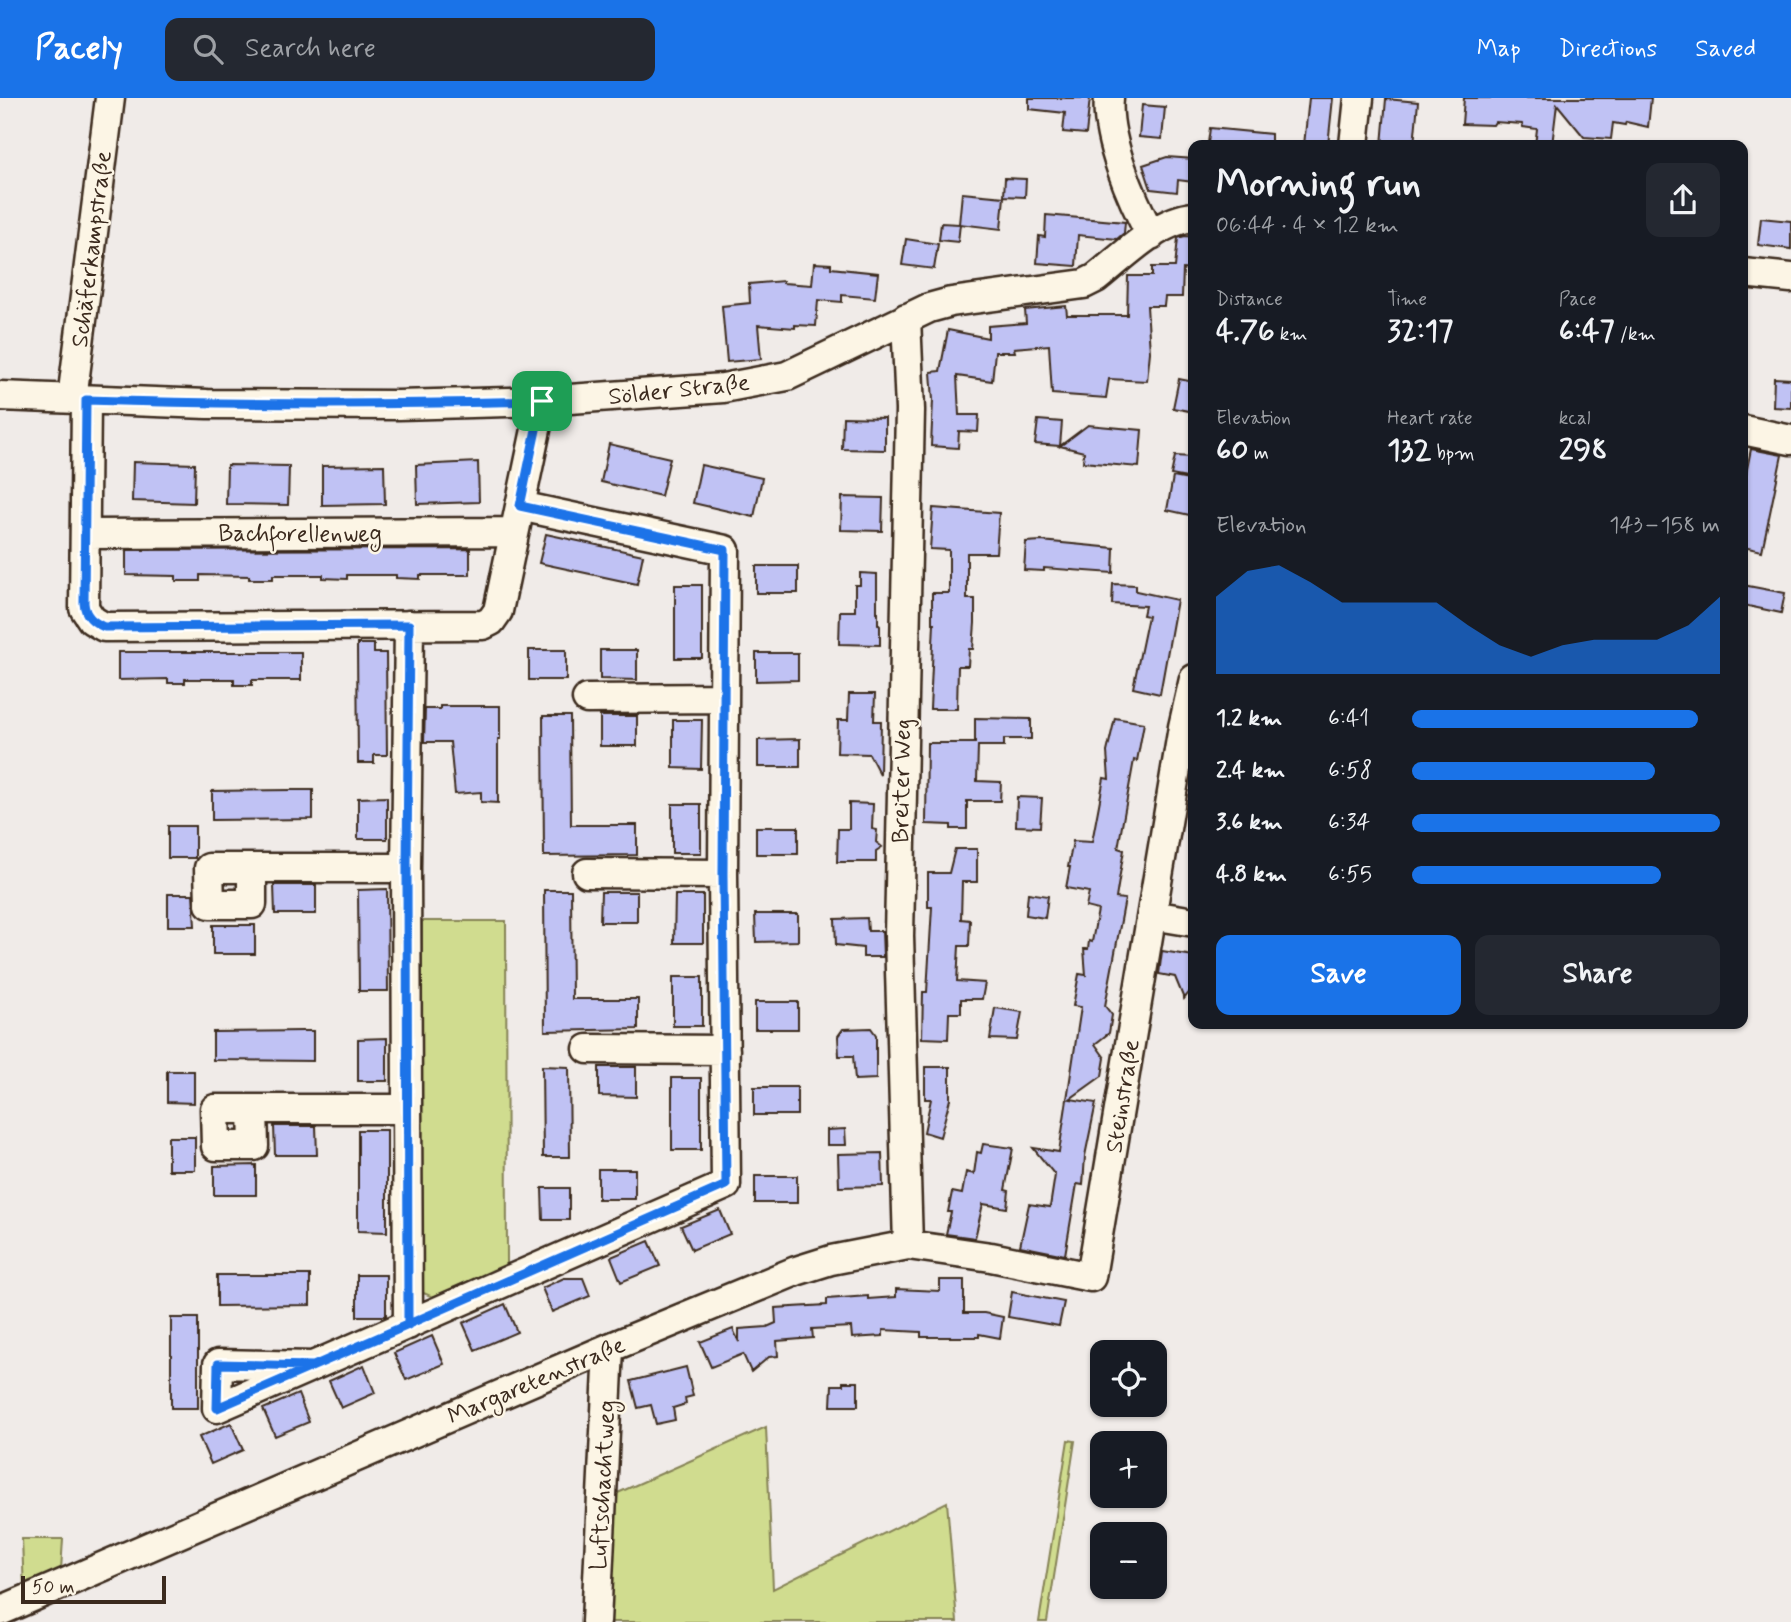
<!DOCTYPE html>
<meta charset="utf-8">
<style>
:root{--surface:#171b24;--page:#242831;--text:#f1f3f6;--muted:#9ea1a6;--accent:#1a73e8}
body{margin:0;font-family:Mynerve,sans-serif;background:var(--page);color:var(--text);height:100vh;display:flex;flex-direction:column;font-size:26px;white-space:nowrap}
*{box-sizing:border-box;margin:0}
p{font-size:23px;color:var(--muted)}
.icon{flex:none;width:38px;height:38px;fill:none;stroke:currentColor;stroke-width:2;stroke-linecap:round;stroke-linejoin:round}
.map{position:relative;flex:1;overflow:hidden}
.drawer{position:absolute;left:1188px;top:42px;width:560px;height:889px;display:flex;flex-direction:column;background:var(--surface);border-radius:14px;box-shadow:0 2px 5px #0004}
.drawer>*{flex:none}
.buttons{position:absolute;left:1090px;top:1242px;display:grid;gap:14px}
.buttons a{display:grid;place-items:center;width:77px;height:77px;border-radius:14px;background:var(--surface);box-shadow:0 2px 5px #0004;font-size:35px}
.scale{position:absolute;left:21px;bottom:18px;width:145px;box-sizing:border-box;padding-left:7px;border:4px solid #3b2a1e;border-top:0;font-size:19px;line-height:24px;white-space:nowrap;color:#3b2a1e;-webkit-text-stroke:5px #fcf5e5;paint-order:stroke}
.pin{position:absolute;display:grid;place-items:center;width:60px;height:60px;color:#fff;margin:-30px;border-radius:14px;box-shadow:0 4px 10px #0006}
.round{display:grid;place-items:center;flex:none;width:74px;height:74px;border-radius:14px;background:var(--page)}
.headline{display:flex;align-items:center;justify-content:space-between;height:119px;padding:0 28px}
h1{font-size:38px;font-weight:800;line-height:52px}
.metrics{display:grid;grid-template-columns:repeat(3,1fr);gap:10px;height:119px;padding:7px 28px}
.metrics div{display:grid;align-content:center}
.metrics b{font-size:30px;font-weight:800}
.metrics small{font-size:19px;font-weight:400}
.metrics p{font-size:19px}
.chart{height:196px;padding:14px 28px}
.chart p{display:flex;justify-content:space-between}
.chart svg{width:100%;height:126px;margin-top:7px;fill:var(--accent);opacity:.7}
.action{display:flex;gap:14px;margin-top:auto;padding:14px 28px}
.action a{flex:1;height:80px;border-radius:14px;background:var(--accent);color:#fff;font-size:28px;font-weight:800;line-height:80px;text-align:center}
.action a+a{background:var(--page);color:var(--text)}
ul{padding:0 28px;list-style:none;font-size:23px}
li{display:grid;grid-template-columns:112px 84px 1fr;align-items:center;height:52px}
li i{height:18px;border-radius:9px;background:var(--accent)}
header{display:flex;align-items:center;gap:42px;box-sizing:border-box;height:98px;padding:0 35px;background:var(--accent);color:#fff}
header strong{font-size:33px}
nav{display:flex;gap:38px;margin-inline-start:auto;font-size:24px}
.search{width:490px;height:63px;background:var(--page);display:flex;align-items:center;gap:18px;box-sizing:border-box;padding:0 24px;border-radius:14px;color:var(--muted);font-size:26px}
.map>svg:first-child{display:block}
.green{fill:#d0dc8f;stroke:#868356;stroke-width:2}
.building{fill:#c0c2f4;stroke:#3b2a1e;stroke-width:2}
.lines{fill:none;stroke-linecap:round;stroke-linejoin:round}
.minor-casing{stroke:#3b2a1e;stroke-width:33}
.minor{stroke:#fcf5e5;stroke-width:28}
.route-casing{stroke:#fff;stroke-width:14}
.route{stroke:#1a73e8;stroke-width:9}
.labels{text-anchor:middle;stroke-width:5;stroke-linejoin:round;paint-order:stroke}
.street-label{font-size:24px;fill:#3b2a1e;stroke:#fcf5e5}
</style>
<header>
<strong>Pacely</strong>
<div class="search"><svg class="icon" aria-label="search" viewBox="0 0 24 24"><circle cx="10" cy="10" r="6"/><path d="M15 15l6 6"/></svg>Search here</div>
<nav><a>Map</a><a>Directions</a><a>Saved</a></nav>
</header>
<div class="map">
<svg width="1791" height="1524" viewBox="0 0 1791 1524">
<rect width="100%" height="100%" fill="#f0ebe8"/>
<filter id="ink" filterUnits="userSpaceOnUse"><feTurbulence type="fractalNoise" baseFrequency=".0143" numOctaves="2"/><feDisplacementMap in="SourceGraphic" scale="14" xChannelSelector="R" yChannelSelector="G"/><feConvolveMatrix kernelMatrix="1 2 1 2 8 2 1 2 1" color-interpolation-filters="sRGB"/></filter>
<g filter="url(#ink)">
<!-- green -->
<path class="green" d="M422,823H506L507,1168L433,1199L421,1194Z
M766,1329L773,1491L947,1404L957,1524H606L611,1398Z
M1068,1342L1075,1343L1047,1524H1039Z
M22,1441H63L61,1472L24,1493Z"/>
<!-- building -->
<path class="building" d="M1029,0H1090L1086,36L1063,34L1065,15L1029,11Z
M1309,0H1333L1328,47H1304Z
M1464,0H1651L1648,29L1626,24L1625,27L1613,25L1611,41L1584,39L1557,6L1552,47H1535L1537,31L1523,29L1522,26L1495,24L1493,27L1462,26Z
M1386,1L1418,4L1414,47H1382Z
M1142,7L1165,9L1162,41L1139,39Z
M1210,30L1271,36V47L1208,45Z
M1167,59L1194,61V84L1178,82L1177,94L1151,91L1143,67Z
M1005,80L1026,81L1025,99L1004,98Z
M962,95L1004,99L1001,131L960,126L958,144L939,142L941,125L959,126Z
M1046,117L1125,124L1124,135L1117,141L1078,137L1076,168L1037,165L1039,138L1045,139Z
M1761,120L1791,123V151L1758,147Z
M1185,138L1194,139V172L1183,171L1182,199H1165L1164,208H1147L1150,254L1147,283L1109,281L1106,300L1052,296L1049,247L1014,250L1015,254H995L992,283L957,278L959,317H979L978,334L959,333L958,350L931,348L933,302L931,274L940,273L948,232L988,240V228L1026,225L1025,212L1066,208L1067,217H1127L1128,178H1152V169H1175L1178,140Z
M906,141L938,146L934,171L902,167Z
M814,165L831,166V170L878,175L875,200L842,197V204L818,202L816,228L795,227V230L758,227L761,261L727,264L722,208L750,205L749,186L783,183V185L812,187Z
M1774,280L1791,281V310L1773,309Z
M1179,281L1194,284V314L1173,310Z
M843,319L885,320V352L842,351Z
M1038,322L1062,324L1060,348L1088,327L1142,332L1139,369L1083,364L1084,354L1060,348L1035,346Z
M609,346L670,360L661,398L601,384Z
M1751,351L1782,357L1762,453L1743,449V391Z
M1175,358L1192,359L1187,380L1171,377Z
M133,364L195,366L194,405L132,403Z
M478,364L479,404L417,406L416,367Z
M227,367L289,368L288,407L226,406Z
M384,367L385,406L322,407V368Z
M701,367L762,380L754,419L693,405Z
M1173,379L1194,383V418L1167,412Z
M842,399L883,400L882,433L841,432Z
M933,410L999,415L996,455H967V501H975V525L973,551H969L968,568H958L957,611H930L934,525H932V495H949V452L930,451Z
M546,436L643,457L637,486L539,465Z
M1041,443L1114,450L1113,475L1044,470V473L1024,472L1026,444Z
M470,451V477H420V481L396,480V477H347V481L323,480V477H273V481H249V478L200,477V483H176V478L126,477V452Z
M756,468H798V495H756Z
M860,475L877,476V514H878V526L880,528V547L839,546L840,513H855V487H860Z
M1113,486L1136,487V493L1177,502L1160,596L1133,590L1148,518L1143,517L1145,508L1112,506Z
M675,487H702V560H675Z
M1743,487L1785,495L1781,515L1743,507Z
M357,546H374V555H386L387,657H374V665H358Z
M529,552H566V582H529Z
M600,552H637V582L600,581Z
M118,554H301V582H252V587H234V581H185V585H168V581L118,582Z
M756,555H798V582L756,583Z
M849,596H875L874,623H881L880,677L869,656L837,655L838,622H848Z
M440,608H500V641H498V705L481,704V694L455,696L450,644H424L425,611H440Z
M543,618H570L571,727H637V757L544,758Z
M600,618H637V648H600Z
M975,620L1031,621V641H1004V648H978L977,683L1001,684L1000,703H967V731H951V727L926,726L927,645H975Z
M1115,620L1144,625L1137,663L1134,662L1118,750L1124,752L1116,800L1125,801L1105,908L1112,917L1109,935L1095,946L1105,960L1102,978L1070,1001L1096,1005L1085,1058L1083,1087L1077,1086L1065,1157L1020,1148L1029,1106L1050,1109L1055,1077L1033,1050L1059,1054L1081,909L1073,908L1079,876L1086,877L1084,851H1088L1089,843L1092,844L1098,812L1086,809L1089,794L1066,790L1070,769H1068L1073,743L1092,744L1104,680L1109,681L1107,654Z
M673,622H702L701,671L673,670Z
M800,641V669H758V642Z
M292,692H313V721L212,722V693Z
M387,699V741H358V700Z
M1017,699L1042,700L1040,729L1016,728Z
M849,705L873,706L872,731L877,732L876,744L882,749L876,753V764H837L838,731H849Z
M672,706H701V755H672Z
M168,728H195V760H168Z
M756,729H798V756H756Z
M955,751H977V784H962L961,821L970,822L969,848H959L957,883L985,885L982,901H961V915H949L948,941L922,940L923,894H927L932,809H928V775H949Z
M274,787H316V816H275Z
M387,791L388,893H359L358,792Z
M544,792H571L572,901H638V931L545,933Z
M601,794H637V824H600Z
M1028,795L1048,798L1045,820L1026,817Z
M168,796H193L195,828H168Z
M675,797H703V845H674Z
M755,816H798V843L756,844Z
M867,820L868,833H882L883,859H863V850L836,847L835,821Z
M213,827H255V856H213Z
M1162,853L1194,858V888L1184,901L1175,879L1159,876Z
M673,879H702V928H673Z
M755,904H798V931H755Z
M995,910L1022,914L1017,942L990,941Z
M871,930L876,937V981L855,982L853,958H839L838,938L843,931Z
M303,933H313V963L213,962V934Z
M387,940V983H358V941Z
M542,968L569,969L570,1059H543Z
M599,969H636V999L599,998Z
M925,969H950V1001L940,1039L924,1034L931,1001H925Z
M167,973H194V1005L167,1004Z
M672,980H701V1052H672Z
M754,989H797V1017H754Z
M274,1028H316L317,1057H275Z
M845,1031L846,1047H827V1032Z
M358,1032H387V1134L358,1133Z
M168,1039H195V1072H168Z
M983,1046L1013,1050L1005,1092L1009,1093L1007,1110L983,1106L975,1140L946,1136L951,1114H948L952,1094L962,1096L966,1074L974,1076L977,1054L981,1055Z
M882,1055L883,1088L839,1089L838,1056Z
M256,1067V1097H214V1068Z
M598,1071H635V1101H598Z
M755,1078H797V1105H755Z
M542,1090H569V1122H543Z
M720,1112L730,1136L692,1152L681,1128Z
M649,1143L660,1168L621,1184L611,1159Z
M217,1177H310V1207L217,1208Z
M357,1177H386V1218H357Z
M564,1180H583L590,1198L552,1214L542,1190Z
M940,1182H964V1215H984L1003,1219L1000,1240L979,1236V1239H921V1234L883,1232V1238L852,1240L851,1229L812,1231L813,1240L777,1243L778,1258L769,1259L751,1274L743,1256L711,1269L700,1244L733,1231L739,1244V1231L767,1229L776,1225L775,1210L827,1207V1201L868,1198V1201L896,1199V1191L940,1193Z
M1012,1194L1064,1204L1059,1228L1008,1219Z
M505,1206L517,1234L475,1252L463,1225Z
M171,1220H198V1310H171Z
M432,1238L444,1266L406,1282L394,1255Z
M364,1267L375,1295L341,1310L329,1283Z
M686,1269L693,1298L685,1300L686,1306L673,1310L675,1322L656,1326L651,1307L638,1310L631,1283Z
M843,1284H858V1308H831L832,1287H843Z
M298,1296L309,1324L275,1338L263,1311Z
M231,1325L243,1352L211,1366L199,1339Z"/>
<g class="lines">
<defs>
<path id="minor" d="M1109,0C1105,40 1132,102 1151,137
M1354,47L1359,0
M1743,175L1791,180
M906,220L910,312L899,838L908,1147
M0,298L207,306L398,307L542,303L723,290L787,278L929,210L951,204L1084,186L1096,180C1124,158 1158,122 1194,119
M72,301L110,0
M86,302L84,510L92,522L104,529L483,527L491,523L498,513L542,303
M1743,332L1791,342
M85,436L514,434
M587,601L724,600
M252,770V806H210L209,770H406
M587,775L723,776
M1152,817L1194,824
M588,951L725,952
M253,1011L254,1048H216L215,1011H407
M408,1227L406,770L409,527
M313,1268L218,1266L217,1310C387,1236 556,1161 726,1087L723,776L725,452L520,408
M0,1513L609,1250L796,1173L831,1162L908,1147L991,1159L1091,1179L1183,629L1194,581
M596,1524L609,1250"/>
</defs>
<!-- minor casing -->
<use href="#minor" class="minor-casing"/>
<!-- minor -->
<use href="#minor" class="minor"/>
</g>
</g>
<g class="lines" filter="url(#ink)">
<defs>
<path id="route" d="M542,303C390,307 238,307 86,302L84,505C85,518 93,524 104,529L409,527L407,769L408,1227L217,1310L218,1266L313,1268L726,1087L723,776L725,452L520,408L542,303"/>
</defs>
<!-- route casing -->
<use href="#route" class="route-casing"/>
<!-- route -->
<use href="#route" class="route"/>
</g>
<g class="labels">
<!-- street labels -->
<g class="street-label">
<text transform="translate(91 151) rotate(-83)" y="8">Schäferkampstraße</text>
<text transform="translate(679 291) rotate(-6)" y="8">Sölder Straße</text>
<text x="300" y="443">Bachforellenweg</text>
<text transform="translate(901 683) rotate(-89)" y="8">Breiter Weg</text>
<text transform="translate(1122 998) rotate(-81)" y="8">Steinstraße</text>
<text transform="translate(536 1282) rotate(-23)" y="8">Margaretenstraße</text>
<text transform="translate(602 1387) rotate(-87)" y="8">Luftschachtweg</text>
</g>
</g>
</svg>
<div class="buttons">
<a><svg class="icon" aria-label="locate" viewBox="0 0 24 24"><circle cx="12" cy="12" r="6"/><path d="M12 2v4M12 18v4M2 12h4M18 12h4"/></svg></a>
<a>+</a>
<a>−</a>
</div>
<div class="scale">50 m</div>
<div class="pin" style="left:542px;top:303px;background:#1e9e55"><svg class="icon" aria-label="arrive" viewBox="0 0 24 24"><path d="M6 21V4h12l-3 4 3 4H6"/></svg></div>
<section class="drawer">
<div class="headline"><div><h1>Morning run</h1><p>06:44 · 4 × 1.2 km</p></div><a class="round"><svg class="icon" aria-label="share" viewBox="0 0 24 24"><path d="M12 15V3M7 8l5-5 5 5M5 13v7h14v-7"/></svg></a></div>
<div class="metrics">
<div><p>Distance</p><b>4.76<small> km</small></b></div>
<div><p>Time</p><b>32:17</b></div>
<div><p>Pace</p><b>6:47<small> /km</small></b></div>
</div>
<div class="metrics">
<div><p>Elevation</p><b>60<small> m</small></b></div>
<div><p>Heart rate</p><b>132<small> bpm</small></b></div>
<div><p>kcal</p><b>298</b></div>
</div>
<div class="chart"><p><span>Elevation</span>143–158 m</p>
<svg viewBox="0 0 160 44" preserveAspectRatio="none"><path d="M0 44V17L10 8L20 6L30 12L40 19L50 19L60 19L70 19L80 27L90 34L100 38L110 34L120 32L130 32L140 32L150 27L160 17V44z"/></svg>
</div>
<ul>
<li><b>1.2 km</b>6:41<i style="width:93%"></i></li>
<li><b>2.4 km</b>6:58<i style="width:79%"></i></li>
<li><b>3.6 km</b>6:34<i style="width:100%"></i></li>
<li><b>4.8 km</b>6:55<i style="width:81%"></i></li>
</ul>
<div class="action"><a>Save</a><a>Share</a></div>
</section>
</div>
